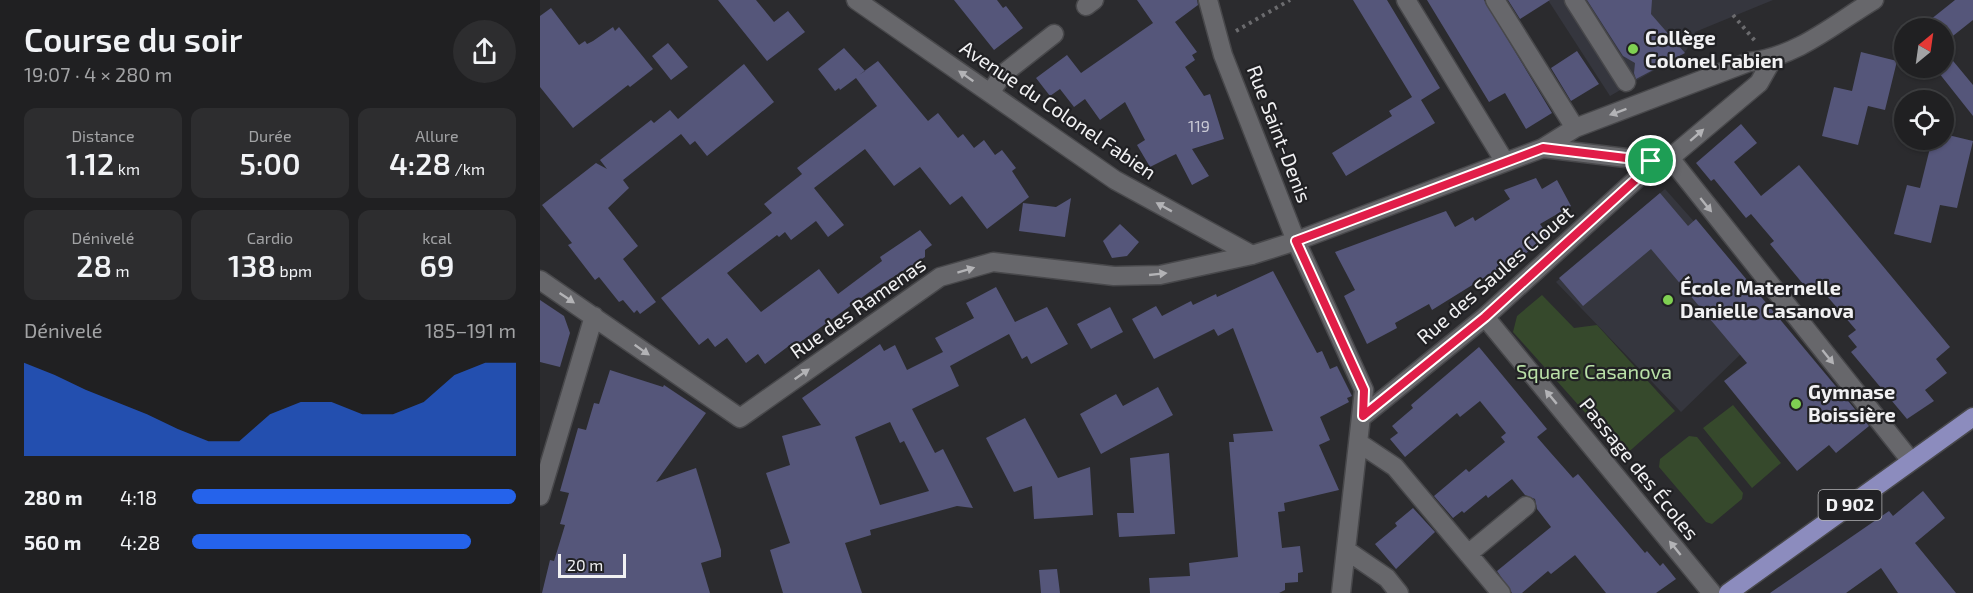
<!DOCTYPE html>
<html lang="fr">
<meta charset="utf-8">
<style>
:root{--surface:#202022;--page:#2d2d2f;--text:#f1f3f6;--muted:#a2a3a5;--line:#3d3e40;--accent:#2563eb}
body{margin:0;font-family:"Exo 2",sans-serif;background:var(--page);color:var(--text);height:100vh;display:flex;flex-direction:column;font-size:22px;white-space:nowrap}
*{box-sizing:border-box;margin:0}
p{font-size:20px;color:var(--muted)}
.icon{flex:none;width:33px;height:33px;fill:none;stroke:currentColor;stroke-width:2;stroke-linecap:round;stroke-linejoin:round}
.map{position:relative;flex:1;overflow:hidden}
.panel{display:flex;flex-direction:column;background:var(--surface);width:540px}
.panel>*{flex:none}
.needle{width:39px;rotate:29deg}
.fabs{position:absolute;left:1354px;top:18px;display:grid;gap:12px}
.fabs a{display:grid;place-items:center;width:60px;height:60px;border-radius:50%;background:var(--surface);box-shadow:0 2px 4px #0004,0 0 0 2px var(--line);font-size:30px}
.scale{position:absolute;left:18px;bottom:15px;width:68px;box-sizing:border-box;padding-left:6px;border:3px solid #f1f1f3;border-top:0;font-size:16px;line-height:21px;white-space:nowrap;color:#f1f1f3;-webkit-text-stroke:4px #212124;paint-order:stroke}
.pin{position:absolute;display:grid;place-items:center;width:51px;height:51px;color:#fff;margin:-26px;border:3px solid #fff;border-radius:50%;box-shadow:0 2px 6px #0007}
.round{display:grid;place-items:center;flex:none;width:63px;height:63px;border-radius:32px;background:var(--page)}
.headline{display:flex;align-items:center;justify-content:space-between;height:102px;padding:0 24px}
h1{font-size:33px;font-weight:600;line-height:45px}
.stats{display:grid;grid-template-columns:repeat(3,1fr);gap:9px;height:102px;padding:6px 24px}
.stats div{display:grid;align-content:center;border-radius:12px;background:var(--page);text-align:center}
.stats b{font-size:30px;font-weight:600}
.stats small{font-size:16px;font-weight:400}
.stats p{font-size:16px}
.chart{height:168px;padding:12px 24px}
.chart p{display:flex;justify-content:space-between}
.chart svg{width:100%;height:108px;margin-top:6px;fill:var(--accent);opacity:.7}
ul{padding:0 24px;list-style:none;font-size:20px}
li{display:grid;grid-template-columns:96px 72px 1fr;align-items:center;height:45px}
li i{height:15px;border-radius:8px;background:var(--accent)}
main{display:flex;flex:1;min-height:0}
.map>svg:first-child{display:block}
.built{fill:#35363e}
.green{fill:#36492c}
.building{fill:#55567a;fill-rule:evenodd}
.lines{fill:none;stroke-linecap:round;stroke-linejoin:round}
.minor-casing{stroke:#48484b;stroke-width:21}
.major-casing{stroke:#48484b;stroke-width:21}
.path{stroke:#6b6b6e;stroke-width:4;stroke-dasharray:3 4.5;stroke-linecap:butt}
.minor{stroke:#67676b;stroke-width:18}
.major{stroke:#8c8cbe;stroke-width:18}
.oneway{fill:#b3b3b6}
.route-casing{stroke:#fff;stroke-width:12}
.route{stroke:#e11d48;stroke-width:8}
.poi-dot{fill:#7fd052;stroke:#212124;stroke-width:2}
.labels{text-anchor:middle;stroke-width:4.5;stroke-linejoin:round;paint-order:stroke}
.number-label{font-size:16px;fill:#cacad5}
.shield{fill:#212124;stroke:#b3b3b5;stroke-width:1.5}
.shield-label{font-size:18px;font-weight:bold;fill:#f1f1f3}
.poi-label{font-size:20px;font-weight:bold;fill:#f1f1f3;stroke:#212124;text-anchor:start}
.street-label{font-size:20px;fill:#f1f1f3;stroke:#212124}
.park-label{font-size:20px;fill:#bae1a8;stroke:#212124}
</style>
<main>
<section class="panel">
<div class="headline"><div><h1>Course du soir</h1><p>19:07 · 4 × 280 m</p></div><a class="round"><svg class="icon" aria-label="share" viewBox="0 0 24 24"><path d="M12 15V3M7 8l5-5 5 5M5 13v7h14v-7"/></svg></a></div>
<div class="stats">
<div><p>Distance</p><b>1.12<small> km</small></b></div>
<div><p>Durée</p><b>5:00</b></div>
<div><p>Allure</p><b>4:28<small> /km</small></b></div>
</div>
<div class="stats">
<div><p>Dénivelé</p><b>28<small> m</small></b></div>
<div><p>Cardio</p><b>138<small> bpm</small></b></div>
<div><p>kcal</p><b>69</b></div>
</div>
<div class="chart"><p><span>Dénivelé</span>185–191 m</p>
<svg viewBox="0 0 160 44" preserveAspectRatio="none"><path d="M0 44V6L10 11L20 17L30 22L40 27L50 33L60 38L70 38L80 27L90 22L100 22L110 27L120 27L130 22L140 11L150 6L160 6V44z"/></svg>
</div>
<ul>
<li><b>280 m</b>4:18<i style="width:100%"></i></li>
<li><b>560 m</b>4:28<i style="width:86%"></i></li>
</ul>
</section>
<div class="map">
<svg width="1433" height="593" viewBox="0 0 1433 593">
<rect width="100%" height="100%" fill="#2b2b2e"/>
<!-- built -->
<path class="built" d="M1008,0H1233L1155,32L1153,41L1144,53L1070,96Z
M1125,189L1239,317L1141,412L1016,282Z"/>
<!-- green -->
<path class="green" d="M1002,295L1034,328L1057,325L1135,411L1084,456L973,332L977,316Z
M1193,405L1241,463L1212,488L1163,428Z
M1149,436L1157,437L1203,493L1202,499L1172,524L1166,522L1119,467L1120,459Z"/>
<!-- building -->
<path class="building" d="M178,0H216L234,22L248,11L265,32L227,61Z
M414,0H457L463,8L466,6L483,28L454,50Z
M597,0H657L658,5L635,22L657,52L652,55L655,60L645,67L664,96L670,94L684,139L652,149L669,176L652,185L636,154L610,167L597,145L605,140L585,102L560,120L545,99L534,107L520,89L510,96L496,78L527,55L541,73L613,23Z
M813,0H847L900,88L881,100L895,123L806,176L792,153L852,116L849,111L872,97Z
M887,0H944L1012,113L986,129L965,93L949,102Z
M968,0H1010L980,19Z
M1047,0H1112L1111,14L1145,53L1096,79L1094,73L1095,63L1083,56Z
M1415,0H1433V20L1404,43V28H1380Z
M11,8L39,45L45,41L47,44L53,41L73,27L75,31L79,27L113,69L90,87L88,85L33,128L0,87V16Z
M128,43L148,67L131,80L112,56Z
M304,48L325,71L319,75L338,61L388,121L398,113L418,138L423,134L434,148L444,140L455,155L462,150L476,168L472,171L489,197L447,229L422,196L410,205L380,167L354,186L325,149L274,188L304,225L288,237L276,221L251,240L245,232L239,237L237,235L187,273L221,312L279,269L298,294L342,261L340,257L380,230L392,245L385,250V257L331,291L252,348L250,345L225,364L218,354L206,363L187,338L175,347L168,338L159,345L121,298L232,213L224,204L262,174L257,168L337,106L316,78L300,90L299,88L295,91L278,69Z
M1037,51L1059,84L1031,101L1011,68Z
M1321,52L1357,61L1345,110L1328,106L1318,145L1282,136L1294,87L1312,91Z
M1409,56L1433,85V116L1395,68H1404V60Z
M204,64L234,102L167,156L155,141L150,145L141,134L83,180L89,188L68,208L98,246L83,259L116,302L100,314L97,310L94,313L83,300L79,302L59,277L55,280L28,245L32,243L2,205L56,163L67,169L60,160L111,120L114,123L130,110L138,119Z
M1201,124L1217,143L1194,162L1221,196L1259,165L1410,347L1396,359L1407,373L1385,390L1394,401L1367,419L1311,352L1317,347L1308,336L1316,330L1281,289L1273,296L1230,244L1234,241L1211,214L1206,218L1174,179L1171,181L1156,163Z
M1404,134L1433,141L1417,208L1400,205L1391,243L1354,234L1367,185L1380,188L1392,140H1404Z
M996,178L1002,189L1017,180L1031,206L1000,224L1008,235L973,264L971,261L892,310L889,304L855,323L857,328L827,344L804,296L815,290L795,252L906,211L915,227L933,217L935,221L970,199L964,190Z
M1120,193L1148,226L1156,219L1329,426L1296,453L1289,445L1257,471L1184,381L1207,363L1111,249L1043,306L1019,278Z
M531,198L525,237L479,231L483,203L516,207Z
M580,224L599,242L587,256L572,258L563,241Z
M733,271L777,353L782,351L790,369L797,366L812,396L807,398L809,402L780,417L790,440L779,445L799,490L744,503L745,511L738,512L742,548L760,546L763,572L758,573V582L745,583V590L739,593H610L609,578L650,576L649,563L698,557L689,442H694L693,434L733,431L693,328L678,336L674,329L614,359L592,319L616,306L622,316L651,301L653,305L676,294L677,297Z
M456,287L475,322L507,307L528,344L491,364L487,356L482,359L469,334L410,366L419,386L372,409L395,453L403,449L433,508L417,506L330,530L331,535L305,543L322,593H243L230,550L250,543L226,473L250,465L242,436L281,425L262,398L340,344L344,351L355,345L367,370L403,352L395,338L434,318L426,303ZM350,422L360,443L364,441L389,491L340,505L315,437Z
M0,300L24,316L30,333L20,367L0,362Z
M570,307L583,332L551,349L537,324Z
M939,347L1007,429L997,437L1010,452L1033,478L1038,474L1105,553L1107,551L1120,566L1123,563L1136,579L1116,593H1066L1035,555L1011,574L1008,571L982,593H972L957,571L1011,527L997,509L995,499L985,495L972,479L948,498L946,495L924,513L922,511L913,518L894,496L926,469L929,472L965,442L961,437L966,433L940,401L920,417L917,413L865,457L850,439L858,433L852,426L873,408L871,405Z
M70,370L123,387L124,385L166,413L116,482L156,468L181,550V557L161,563L170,593H2L10,560L14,561L25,525L20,524L29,493L20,491L38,428L46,430L54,403L59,404Z
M618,387L633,415L561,454L540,414L576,394L583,406Z
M485,418L518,478L550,467L553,515L494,519L492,486L474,492L446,438Z
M629,453L635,534L579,537L577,513H594L590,458Z
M1383,491L1405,518L1375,543L1416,593H1358L1341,568L1306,593H1230L1349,511L1353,516Z
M873,508L895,532L856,569L835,544L857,526L855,523Z
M517,569L520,593H501L499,570Z"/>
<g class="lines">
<defs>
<path id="minor" d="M316,0L575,180L712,255
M668,0L683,55L756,241L824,390L801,593
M866,0L965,162
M955,0L1035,128
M1034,0L1086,82
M546,6L554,0
M450,93L463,74L514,34
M1003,148L1111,161L1130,158L1219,83L1232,60
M1130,158L1371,461
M0,280L200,418L400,277L453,262L574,276L620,275L712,255L756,241L1003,148L1035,128L1209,62C1257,57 1294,24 1334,0
M945,317L1172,593
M823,416L945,317L1102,174L1111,161
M819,443L855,467L961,593
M0,496L54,316
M806,550L847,578L859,593
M928,554L986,506"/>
<path id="major" d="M1188,593L1433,417"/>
</defs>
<!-- minor casing -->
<use href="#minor" class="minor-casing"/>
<!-- major casing -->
<use href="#major" class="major-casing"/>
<!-- path -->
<path class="path" d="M1193,15L1216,42
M696,31L750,0"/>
<!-- minor -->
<use href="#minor" class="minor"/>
<!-- major -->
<use href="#major" class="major"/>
</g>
<!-- one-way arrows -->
<defs><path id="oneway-solid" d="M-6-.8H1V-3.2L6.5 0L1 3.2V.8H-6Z" transform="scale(1.5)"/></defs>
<g class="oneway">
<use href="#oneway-solid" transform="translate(426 76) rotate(-145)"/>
<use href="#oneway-solid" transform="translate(1078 112) rotate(160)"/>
<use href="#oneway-solid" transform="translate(1157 135) rotate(-41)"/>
<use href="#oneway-solid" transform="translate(1166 205) rotate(51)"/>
<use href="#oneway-solid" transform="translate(624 207) rotate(-151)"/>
<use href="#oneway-solid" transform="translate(426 270) rotate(-17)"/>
<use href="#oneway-solid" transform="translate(618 274) rotate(-6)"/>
<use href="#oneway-solid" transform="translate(27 298) rotate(34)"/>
<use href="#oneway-solid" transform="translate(102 350) rotate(35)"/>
<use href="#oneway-solid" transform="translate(1288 357) rotate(51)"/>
<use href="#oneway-solid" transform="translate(262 374) rotate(-35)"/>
<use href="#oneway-solid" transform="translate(1011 397) rotate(-130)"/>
<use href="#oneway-solid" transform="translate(1135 548) rotate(-129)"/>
</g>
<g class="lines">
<defs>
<path id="route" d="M1003,148L1111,161L1102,174L945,317L823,416L824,390L756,241Z"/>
</defs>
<!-- route casing -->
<use href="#route" class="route-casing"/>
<!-- route -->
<use href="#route" class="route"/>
</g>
<!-- markers -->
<g class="poi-dot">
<circle cx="1093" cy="49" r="6"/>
<circle cx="1128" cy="300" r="6"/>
<circle cx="1256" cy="404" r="6"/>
</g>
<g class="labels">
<!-- number labels -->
<g class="number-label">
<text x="659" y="132">119</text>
</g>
<!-- shield labels -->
<rect class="shield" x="1278.5" y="490" width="63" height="30" rx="4.5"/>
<g class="shield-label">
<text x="1310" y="511">D 902</text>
</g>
<!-- poi labels -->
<g class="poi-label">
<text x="1105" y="45">Collège<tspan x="1105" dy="23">Colonel Fabien</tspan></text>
<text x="1140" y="295">École Maternelle<tspan x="1140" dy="23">Danielle Casanova</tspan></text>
<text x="1268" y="399">Gymnase<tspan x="1268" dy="23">Boissière</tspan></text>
</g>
<!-- street labels -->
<g class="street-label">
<text transform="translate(518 110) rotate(34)" y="7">Avenue du Colonel Fabien</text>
<text transform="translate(739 134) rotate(69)" y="7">Rue Saint-Denis</text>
<text transform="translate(955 275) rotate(-41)" y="7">Rue des Saules Clouet</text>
<text transform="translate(318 308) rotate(-35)" y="7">Rue des Ramenas</text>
<text transform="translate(1099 469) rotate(51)" y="7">Passage des Écoles</text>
</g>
<!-- park labels -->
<g class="park-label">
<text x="1054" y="379">Square Casanova</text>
</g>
</g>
</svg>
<div class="fabs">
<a><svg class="needle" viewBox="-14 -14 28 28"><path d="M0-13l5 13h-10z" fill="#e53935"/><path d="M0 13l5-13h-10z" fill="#a2a3a5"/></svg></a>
<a><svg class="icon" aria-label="locate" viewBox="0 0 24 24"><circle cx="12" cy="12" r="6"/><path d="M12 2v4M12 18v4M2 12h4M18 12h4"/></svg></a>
</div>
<div class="scale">20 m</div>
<div class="pin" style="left:1111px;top:161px;background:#1e9e55"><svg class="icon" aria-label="arrive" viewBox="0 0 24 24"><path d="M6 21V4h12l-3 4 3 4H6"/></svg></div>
</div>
</main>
